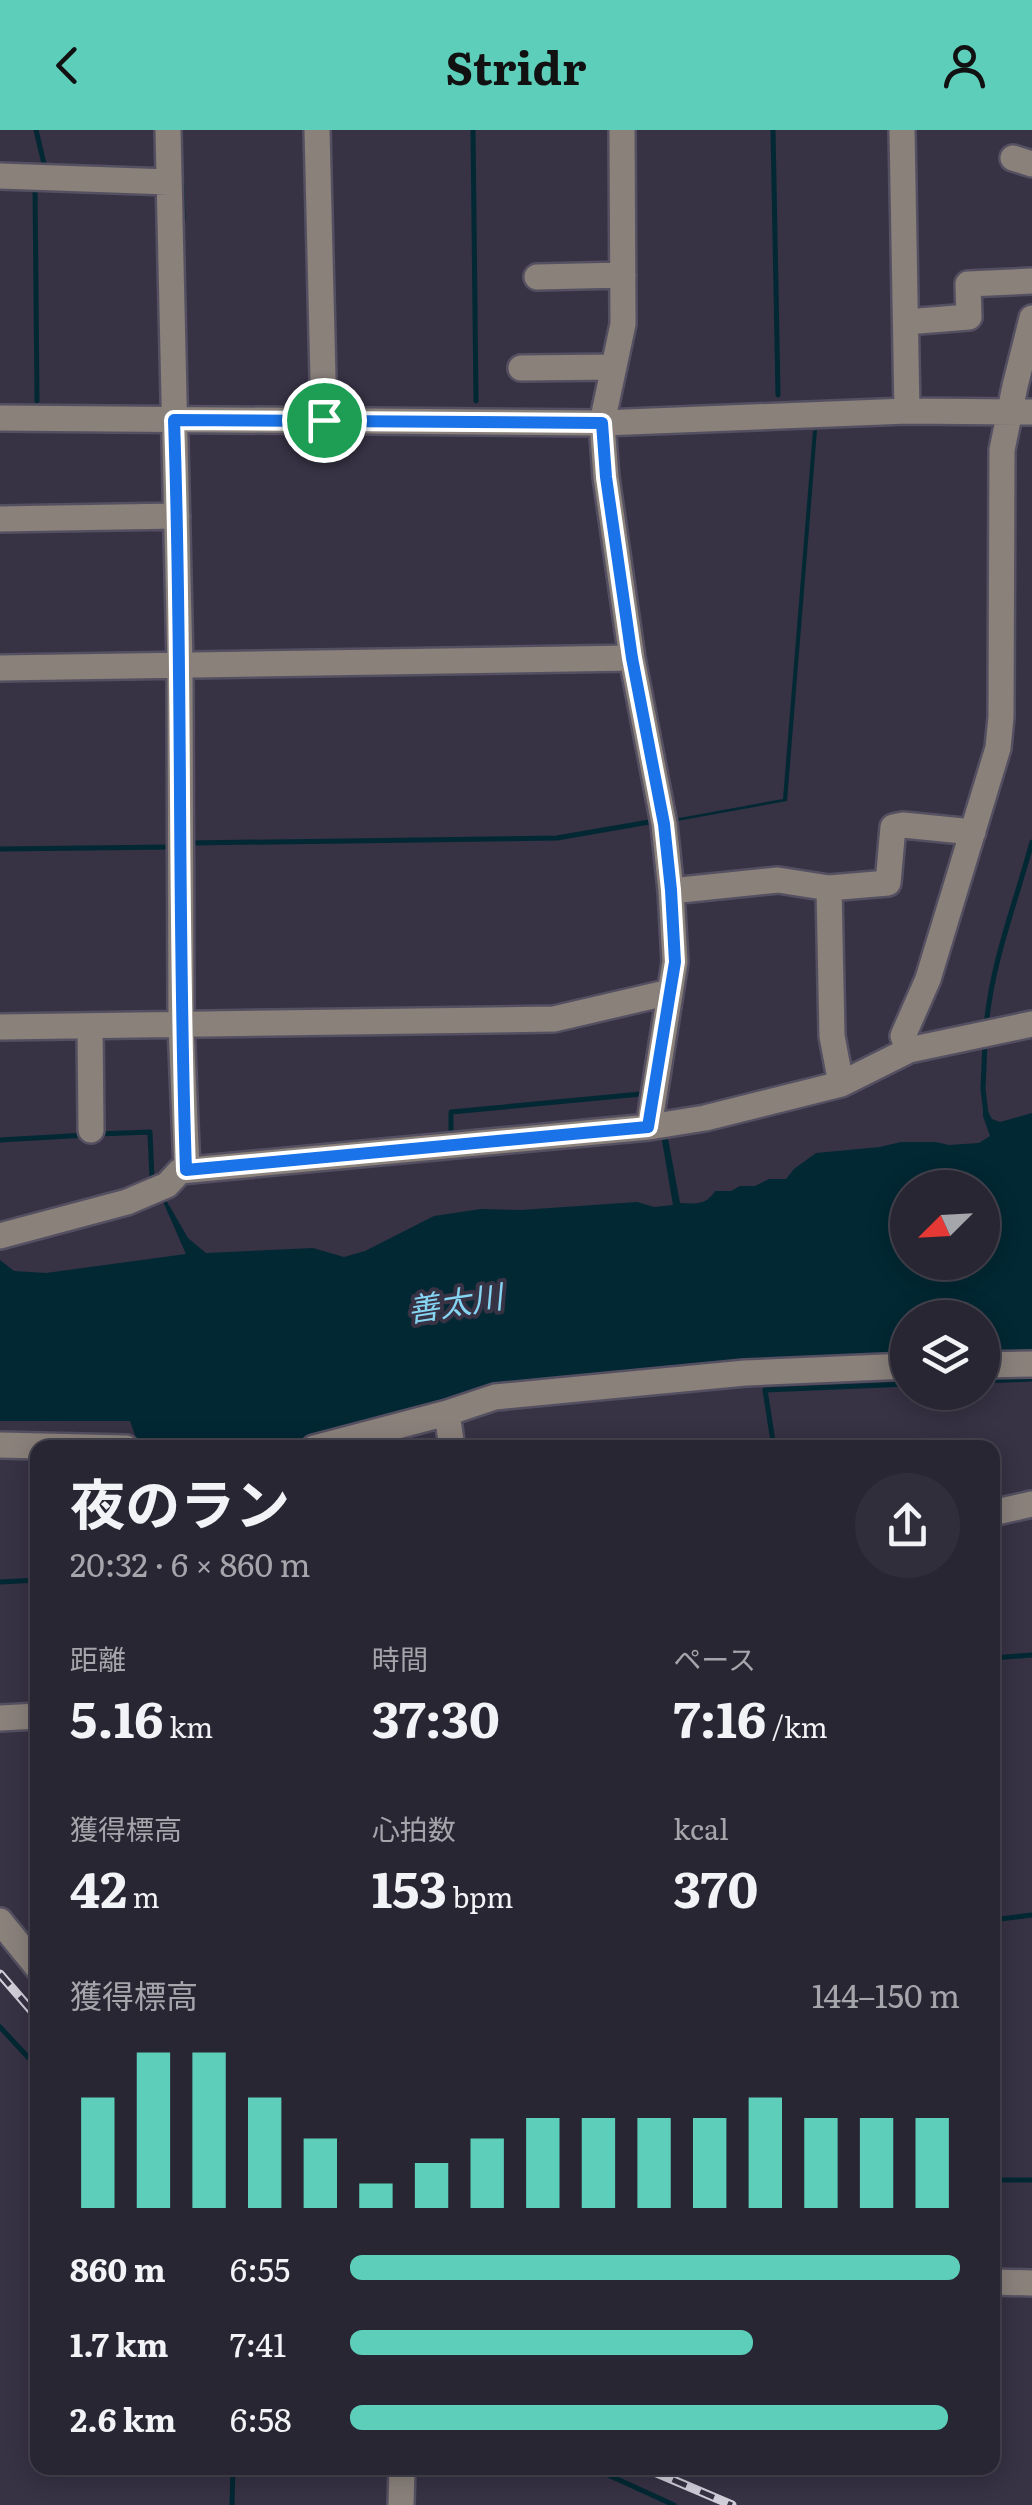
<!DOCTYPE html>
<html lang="ja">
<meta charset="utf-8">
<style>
:root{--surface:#292633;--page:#312e3b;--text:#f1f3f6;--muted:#a5a5ac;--line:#45434e;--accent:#5cceba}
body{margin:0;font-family:Literata,"Noto Sans JP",serif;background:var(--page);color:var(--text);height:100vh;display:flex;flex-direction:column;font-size:38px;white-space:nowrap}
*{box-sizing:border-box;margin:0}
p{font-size:32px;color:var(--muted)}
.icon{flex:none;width:55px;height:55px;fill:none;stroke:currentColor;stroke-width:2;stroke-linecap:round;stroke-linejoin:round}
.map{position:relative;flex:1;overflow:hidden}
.panel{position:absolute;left:30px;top:1310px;width:970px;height:1035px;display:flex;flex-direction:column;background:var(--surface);border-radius:20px;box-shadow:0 5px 25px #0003,0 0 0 2px var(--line)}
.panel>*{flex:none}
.needle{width:65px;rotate:246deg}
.buttons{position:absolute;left:890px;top:1040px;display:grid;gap:20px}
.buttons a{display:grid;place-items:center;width:110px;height:110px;border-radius:50%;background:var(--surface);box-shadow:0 5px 25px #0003,0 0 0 2px var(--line);font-size:50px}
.pin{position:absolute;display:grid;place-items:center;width:85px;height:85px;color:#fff;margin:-42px;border:5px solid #fff;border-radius:50%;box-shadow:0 2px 10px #0007}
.round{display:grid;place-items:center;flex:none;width:105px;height:105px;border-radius:52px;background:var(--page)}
.overview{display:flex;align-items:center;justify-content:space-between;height:170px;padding:0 40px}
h1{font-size:55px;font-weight:700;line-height:75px}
.stats{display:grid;grid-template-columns:repeat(3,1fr);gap:15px;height:170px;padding:10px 40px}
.stats div{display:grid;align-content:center}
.stats b{font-size:50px;font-weight:700}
.stats small{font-size:28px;font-weight:400}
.stats p{font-size:28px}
.chart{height:280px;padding:20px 40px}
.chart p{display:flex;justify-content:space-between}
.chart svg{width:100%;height:180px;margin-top:10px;stroke:var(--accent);stroke-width:6}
ul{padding:0 40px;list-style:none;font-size:32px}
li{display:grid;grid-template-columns:160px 120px 1fr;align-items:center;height:75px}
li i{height:25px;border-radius:12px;background:var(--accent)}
header{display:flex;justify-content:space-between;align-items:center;height:130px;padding:0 40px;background:var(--accent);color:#111;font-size:45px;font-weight:700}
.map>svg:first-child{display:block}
.water{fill:#022833;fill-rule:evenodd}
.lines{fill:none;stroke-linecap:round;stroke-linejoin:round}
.stream{stroke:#022833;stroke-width:5}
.minor-casing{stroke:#555061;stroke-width:30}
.minor{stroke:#8a817b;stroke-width:25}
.rail-casing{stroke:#d2ceda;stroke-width:9}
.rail{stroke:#373244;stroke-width:5;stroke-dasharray:15;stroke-linecap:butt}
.route-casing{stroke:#fff;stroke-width:20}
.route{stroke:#1a73e8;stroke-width:12}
.labels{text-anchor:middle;stroke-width:8;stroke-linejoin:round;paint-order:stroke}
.water-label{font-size:32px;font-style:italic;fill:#85d4f1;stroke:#373244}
</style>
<header><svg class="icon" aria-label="back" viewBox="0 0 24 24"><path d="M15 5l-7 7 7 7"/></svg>Stridr<svg class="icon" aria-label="person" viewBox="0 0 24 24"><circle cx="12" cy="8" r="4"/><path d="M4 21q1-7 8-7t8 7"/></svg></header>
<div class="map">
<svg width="1032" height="2375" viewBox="0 0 1032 2375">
<rect width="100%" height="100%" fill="#373244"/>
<!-- water -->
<path class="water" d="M817,300L787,671L677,691L685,752H683L674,689L783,669L813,301Z
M983,978H986L992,989L1000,992L1032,983V1226L983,1227L982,1188H908L907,1229L481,1259L367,1290L332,1309L308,1310L280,1317H170L137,1311L130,1291H0V1130L14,1141L46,1143L186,1124L161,1067L163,1065L188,1108L206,1123L313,1118L344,1127L365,1121L434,1086L481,1079L521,1080L637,1072L654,1077L673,1075L660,999L666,998L680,1073C695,1074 707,1075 715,1061H731L740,1056H755L769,1049H786L794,1039L816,1023L880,1017L901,1012H936L949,1015L979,1013L990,1006L983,986ZM908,1058H982V1132H908Z"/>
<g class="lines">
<!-- stream -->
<path class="stream" d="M36,0L45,38
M473,0L476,271
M773,0L778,265
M35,54L37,271
M182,56L183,90
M190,713L557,708L655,691
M0,719L172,717
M986,897C992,831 1015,775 1032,712
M985,912L983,959L986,984
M98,1004L150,1002L152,1049L155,1047
M451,1005V982L641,964
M0,1010L87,1005
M982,1251L1032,1249
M774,1318L765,1260L908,1254
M0,1452L38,1450
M992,1528L1032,1525
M992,1790L1032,1785
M0,1897L38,1938
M992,2050H1032
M593,2338L674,2375
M232,2375L233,2338"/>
<defs>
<path id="minor" d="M168,0L180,535L181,895L187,1040
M317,0L324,290
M622,0L623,194L602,293L606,347L632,528L664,694L671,761L675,832L649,997
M902,0L907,281
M1013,28L1032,34
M0,46L169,52
M537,147L623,145
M906,192L969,187L968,154L1032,151
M521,238L614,237
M0,288L602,293L907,281L1032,282
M0,389L177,386
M0,538L632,528
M829,758L832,906L841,954
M671,761L778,750L829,758L888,753L893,697L903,695L973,702
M90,896L91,1000
M0,897L554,889L670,862
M909,920L903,906L928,849L998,618L1001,587L1002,320L1015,256L1032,188
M0,1106L127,1072L167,1055L180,1041L649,997L705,988L841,954L909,920L1032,894
M982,1235L1032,1234
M447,1283L452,1318
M0,1315L126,1318
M314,1318L447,1283L495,1267L745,1243L908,1236
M992,1383L1032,1374
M0,1588L38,1586
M0,1791L38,1838
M992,2152L1032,2153
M401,2375L402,2338"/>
</defs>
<!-- minor casing -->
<use href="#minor" class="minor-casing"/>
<!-- minor -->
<use href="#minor" class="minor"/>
<defs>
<path id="rail" d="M0,1844L38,1888
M645,2338L732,2375"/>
</defs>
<!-- rail casing -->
<use href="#rail" class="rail-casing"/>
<!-- rail -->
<use href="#rail" class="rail"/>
</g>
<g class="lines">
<defs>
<path id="route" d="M174,290L602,293L606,347L632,528L664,694L671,760L675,832L648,997L186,1040C177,790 183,540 174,290Z"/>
</defs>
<!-- route casing -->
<use href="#route" class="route-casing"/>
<!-- route -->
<use href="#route" class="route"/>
</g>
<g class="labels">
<!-- water labels -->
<g class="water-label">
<text transform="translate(455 1174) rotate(-9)" y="11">善太川</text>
</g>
</g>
</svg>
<div class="buttons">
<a><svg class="needle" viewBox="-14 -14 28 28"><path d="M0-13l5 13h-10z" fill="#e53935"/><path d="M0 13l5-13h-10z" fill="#a5a5ac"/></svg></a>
<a><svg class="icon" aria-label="layers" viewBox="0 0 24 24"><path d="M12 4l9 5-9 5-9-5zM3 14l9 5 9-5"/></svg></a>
</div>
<div class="pin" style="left:324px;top:290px;background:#1e9e55"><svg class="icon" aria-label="arrive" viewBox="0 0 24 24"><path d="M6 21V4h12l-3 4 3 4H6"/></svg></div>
<section class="panel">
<div class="overview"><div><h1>夜のラン</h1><p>20:32 · 6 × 860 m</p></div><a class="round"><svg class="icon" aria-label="share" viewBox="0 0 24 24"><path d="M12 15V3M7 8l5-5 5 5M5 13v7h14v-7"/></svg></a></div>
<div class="stats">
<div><p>距離</p><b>5.16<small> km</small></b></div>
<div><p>時間</p><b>37:30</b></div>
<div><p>ペース</p><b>7:16<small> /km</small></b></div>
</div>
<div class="stats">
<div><p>獲得標高</p><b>42<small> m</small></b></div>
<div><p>心拍数</p><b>153<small> bpm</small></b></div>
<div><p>kcal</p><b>370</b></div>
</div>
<div class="chart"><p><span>獲得標高</span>144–150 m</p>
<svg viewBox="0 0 160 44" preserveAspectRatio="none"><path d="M5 44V17M15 44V6M25 44V6M35 44V17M45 44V27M55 44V38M65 44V33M75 44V27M85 44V22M95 44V22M105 44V22M115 44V22M125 44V17M135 44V22M145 44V22M155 44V22"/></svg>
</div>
<ul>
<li><b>860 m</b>6:55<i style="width:100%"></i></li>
<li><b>1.7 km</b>7:41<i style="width:66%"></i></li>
<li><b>2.6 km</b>6:58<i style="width:98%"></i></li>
</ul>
</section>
</div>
